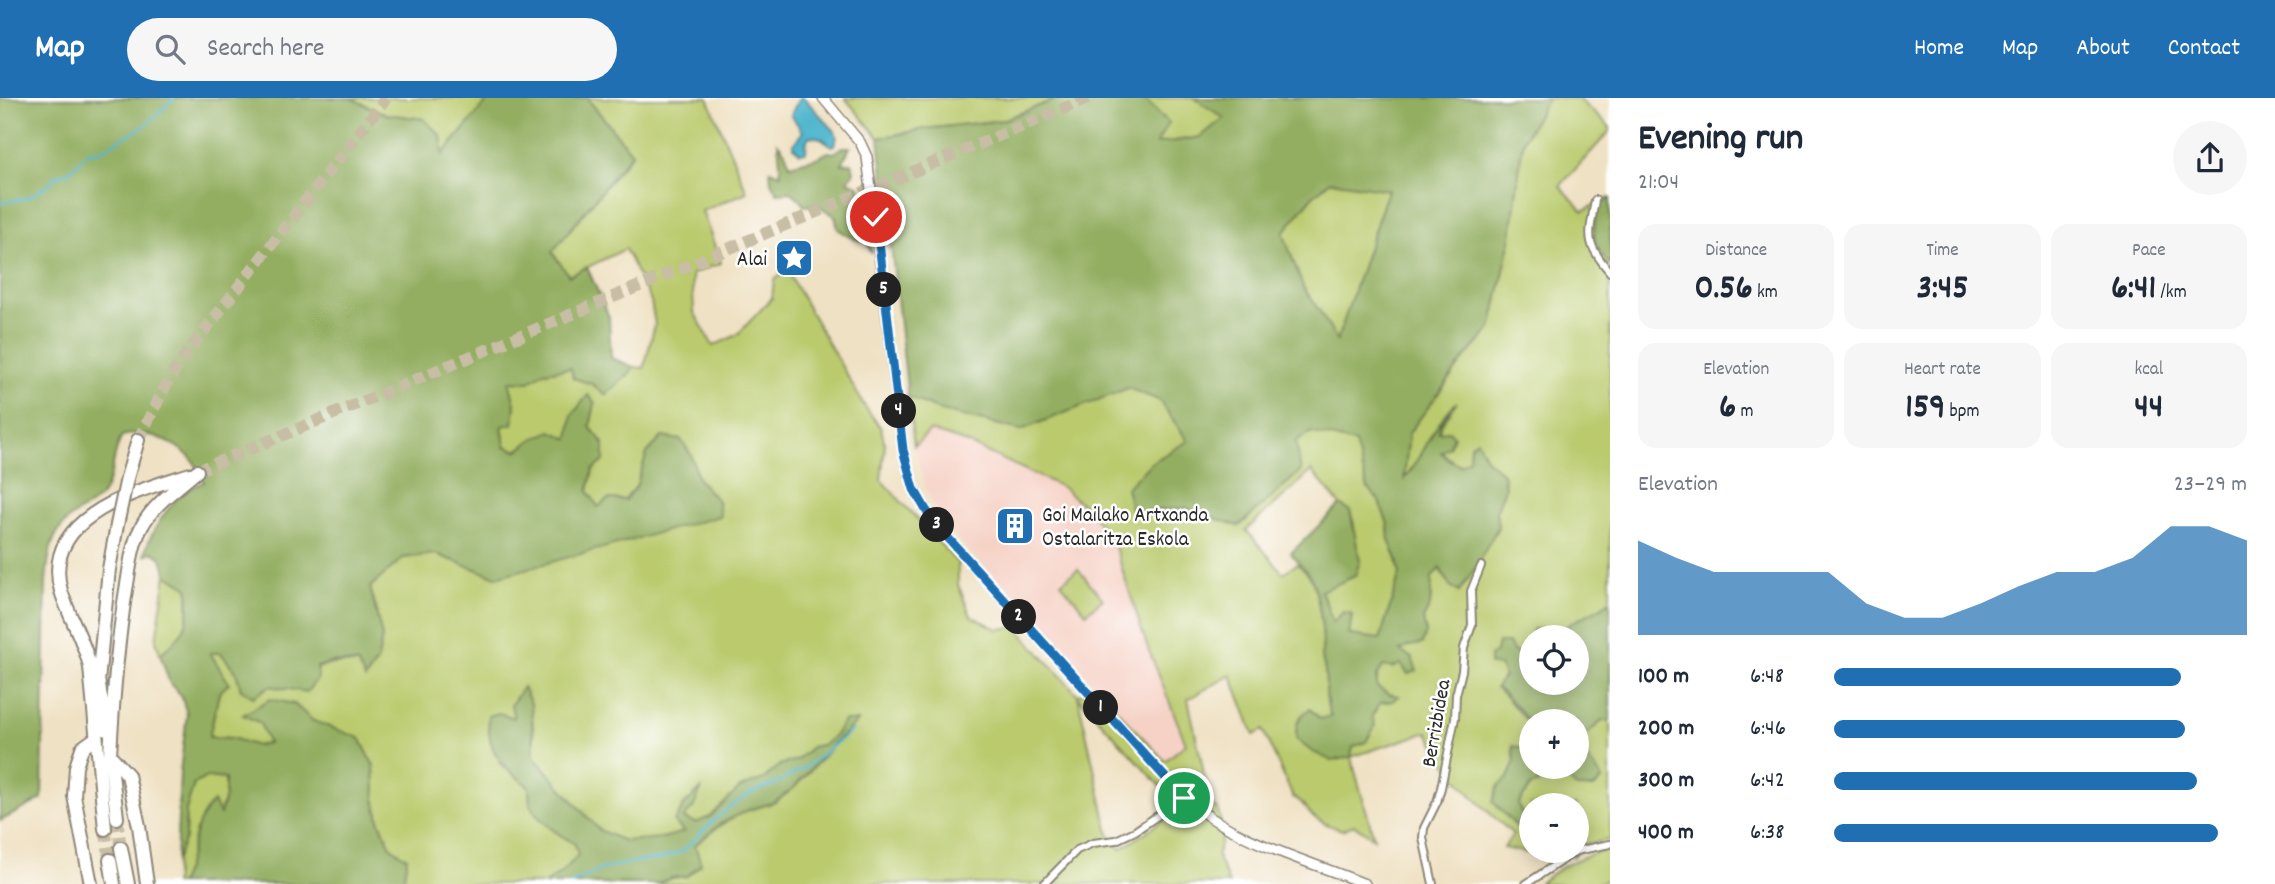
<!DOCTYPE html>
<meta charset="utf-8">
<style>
:root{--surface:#fff;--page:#f6f6f7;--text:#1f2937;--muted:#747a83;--accent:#1f6fb2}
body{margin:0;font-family:Dekko,sans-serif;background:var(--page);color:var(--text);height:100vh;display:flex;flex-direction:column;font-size:26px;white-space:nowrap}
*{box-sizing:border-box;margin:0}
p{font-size:23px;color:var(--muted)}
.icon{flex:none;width:38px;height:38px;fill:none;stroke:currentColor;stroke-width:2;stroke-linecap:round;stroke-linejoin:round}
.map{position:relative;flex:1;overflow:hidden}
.sheet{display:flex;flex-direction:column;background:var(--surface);width:665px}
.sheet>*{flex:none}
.buttons{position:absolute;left:1519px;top:527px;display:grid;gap:14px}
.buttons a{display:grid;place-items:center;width:70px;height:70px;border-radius:50%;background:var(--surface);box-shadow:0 4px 18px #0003;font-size:35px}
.pin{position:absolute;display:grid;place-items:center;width:60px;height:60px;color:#fff;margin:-30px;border:4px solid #fff;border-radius:50%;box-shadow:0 2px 7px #0007}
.km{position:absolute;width:35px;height:35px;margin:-18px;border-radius:50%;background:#222;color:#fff;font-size:19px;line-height:35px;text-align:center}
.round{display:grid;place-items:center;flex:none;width:74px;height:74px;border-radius:37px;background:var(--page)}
.overview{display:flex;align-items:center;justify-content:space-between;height:119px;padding:0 28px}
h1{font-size:38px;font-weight:800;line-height:52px}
.stats{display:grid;grid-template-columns:repeat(3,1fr);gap:10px;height:119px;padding:7px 28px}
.stats div{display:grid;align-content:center;border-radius:18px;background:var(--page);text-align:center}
.stats b{font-size:35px;font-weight:800}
.stats small{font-size:19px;font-weight:400}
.stats p{font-size:19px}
.chart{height:196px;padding:14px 28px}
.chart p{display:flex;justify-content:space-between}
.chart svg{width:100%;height:126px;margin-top:7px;fill:var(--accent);opacity:.7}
ul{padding:0 28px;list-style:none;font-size:23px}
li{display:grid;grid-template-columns:112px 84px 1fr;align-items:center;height:52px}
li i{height:18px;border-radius:9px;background:var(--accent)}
header{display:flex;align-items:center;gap:42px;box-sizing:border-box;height:98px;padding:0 35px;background:var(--accent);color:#fff}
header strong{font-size:33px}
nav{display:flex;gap:38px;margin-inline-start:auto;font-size:24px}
.search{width:490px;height:63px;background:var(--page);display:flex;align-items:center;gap:18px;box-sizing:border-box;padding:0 24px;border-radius:38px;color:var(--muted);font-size:26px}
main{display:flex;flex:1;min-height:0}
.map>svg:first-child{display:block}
.built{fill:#f6d1c5}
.green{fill:#baca6d;stroke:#727a4c;stroke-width:2;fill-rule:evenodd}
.forest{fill:#93ae60;stroke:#5f6c46;stroke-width:2;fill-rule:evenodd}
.water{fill:#4db5cc;stroke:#3c707c;stroke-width:2}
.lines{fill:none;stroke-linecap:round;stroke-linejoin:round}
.stream{stroke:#4db5cc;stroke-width:2.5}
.highway-tunnel{stroke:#c8bda5;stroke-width:12;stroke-dasharray:12 6;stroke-linecap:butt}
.street-casing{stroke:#8d8677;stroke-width:10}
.secondary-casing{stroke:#8d8677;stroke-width:12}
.highway-casing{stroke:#8d8677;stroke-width:16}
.street{stroke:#fff;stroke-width:6}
.secondary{stroke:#fff;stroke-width:9}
.highway{stroke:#fff;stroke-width:12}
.highway-bridge-casing{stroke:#8d8677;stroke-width:16;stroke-linecap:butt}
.highway-bridge{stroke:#fff;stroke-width:12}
.route-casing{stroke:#fff;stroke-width:14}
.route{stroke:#1f6fb2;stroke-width:9}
.labels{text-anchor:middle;stroke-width:5;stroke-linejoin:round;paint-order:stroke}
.poi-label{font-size:21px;fill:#2b2b2b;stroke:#fff;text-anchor:end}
.street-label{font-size:21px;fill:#2b2b2b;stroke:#fff}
</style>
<header>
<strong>Map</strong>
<div class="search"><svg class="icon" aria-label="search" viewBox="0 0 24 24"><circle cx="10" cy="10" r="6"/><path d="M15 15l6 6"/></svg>Search here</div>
<nav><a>Home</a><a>Map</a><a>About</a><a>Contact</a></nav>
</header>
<main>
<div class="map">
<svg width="1610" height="786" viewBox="0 0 1610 786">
<rect width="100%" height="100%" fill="#fff"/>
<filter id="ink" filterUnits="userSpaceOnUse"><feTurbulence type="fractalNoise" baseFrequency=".0143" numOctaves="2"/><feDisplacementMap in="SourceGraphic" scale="14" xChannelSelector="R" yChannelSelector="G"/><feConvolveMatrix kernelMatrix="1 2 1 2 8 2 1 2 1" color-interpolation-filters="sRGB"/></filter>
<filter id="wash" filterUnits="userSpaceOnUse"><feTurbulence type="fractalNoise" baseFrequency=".00686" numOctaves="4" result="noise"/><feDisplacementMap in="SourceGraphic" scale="28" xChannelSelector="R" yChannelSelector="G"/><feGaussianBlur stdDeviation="1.57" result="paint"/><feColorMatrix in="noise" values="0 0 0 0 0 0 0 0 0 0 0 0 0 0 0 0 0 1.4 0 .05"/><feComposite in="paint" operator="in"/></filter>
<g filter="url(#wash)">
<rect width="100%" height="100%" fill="#efe1c3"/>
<!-- built -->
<path class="built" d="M930,333L967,345L1062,389L1088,411L1114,446L1146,545L1186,647L1165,664L941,423L926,392L914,348Z"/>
<!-- green -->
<path class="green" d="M350,0H487L486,6L443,57L424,21L386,16Z
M587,0H708L747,94L702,113L721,165L692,176L694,214L713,248L737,237L772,200L774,182L787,173L865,309L881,330L885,347L881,382L958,465V487L971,518L998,531L1016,529L1078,597L1095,589L1165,663L1186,646L1146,545L1114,446L1088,411L1062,389L967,345L930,333L914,348L908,299L942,313L1021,332L1128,290L1159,302L1188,343L1151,365L1132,414L1186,410L1238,428L1296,343L1311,334L1355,345L1368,391L1378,401L1388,426L1389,442L1397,461L1400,476L1380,542L1349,537L1352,516L1343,515L1333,525L1321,492L1355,478L1354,425L1350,413L1340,407L1312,373L1246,432L1283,475L1298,465C1301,469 1306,473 1309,477C1318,490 1326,543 1321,558C1330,578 1322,598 1331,618L1320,621L1310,611C1297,619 1296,626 1296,641L1353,649L1380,605L1392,603L1398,598L1388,596L1377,589C1374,563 1408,548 1426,535L1423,521L1430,508L1432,479L1439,470L1450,488L1459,494L1498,429L1496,414L1505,390L1503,375L1470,348L1469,361L1460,367C1434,355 1431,334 1451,314C1426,334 1424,358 1403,382L1409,335L1464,261L1491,231L1510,145L1523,42L1548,0H1577L1610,29V33L1560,88L1583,113L1598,105C1593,133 1590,144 1610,167V503C1596,516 1576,519 1562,532L1547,531L1529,538L1531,552L1524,558L1513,553L1508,545H1498L1501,569L1504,578L1497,590C1504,596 1509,603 1516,611C1528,625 1539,630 1529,651L1513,649L1515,663L1508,680L1517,729L1523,719L1518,706L1531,688L1536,669H1560L1568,678L1603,681L1577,648V644L1602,623H1610V742L1586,746L1573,759L1571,753L1577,752V707H1531V752L1526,755L1504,750L1513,736C1475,704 1452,679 1428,634L1351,659L1374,740L1354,727L1342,732C1331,728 1318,724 1310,715C1303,708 1303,703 1293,699L1263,632L1254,637L1231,577L1188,601L1211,708L1218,711L1223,736L1217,757L1229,786H655L671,780L687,778L701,766L694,748C711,733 727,721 748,712C756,709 766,708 774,704C800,691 825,653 848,633L844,623L835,637L824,647L812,649L797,662L780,667L764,681L740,690L710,720L696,725L682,720L674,724L685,734C667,740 644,745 625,743C593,740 553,683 533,659L534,638L531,606L514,621L499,665L529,689L530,707L540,720L556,734L575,746L579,757L564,773L545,786H403L391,749L379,722L375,701L374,668L360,641L313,623L294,606L260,625L269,645L257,648L232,640L209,639L219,595L209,554L221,555L236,574L241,591L270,588L287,591C316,570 320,563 358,566L365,580L377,513L370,489L403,460L436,456L496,479L718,403L698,381L691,357L681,342L662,339L647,355L636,389L624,402L608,401L598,409L588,393L593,372L590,329L595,305L569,341H533L517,353L505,348L502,327L513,325L515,306L508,283L529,284L544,274L572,270L573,280L592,286L626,279L634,269L644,270L655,226L651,203L625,151L569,178L552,154L632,56ZM1078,599L1181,710L1121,751L1109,736Z
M845,0H1059L1003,22L925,31L879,40Z
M1143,0H1194L1225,20L1200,39L1155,46L1169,25Z
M1330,82L1388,91L1337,244L1321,215L1303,189L1283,135L1312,99Z
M1078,471L1103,501L1086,515L1061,485Z
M166,476L188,490C190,524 188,534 160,556L156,542Z
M207,679L225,681V699L219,717L196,731L185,777L179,786H174L176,763L185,740L186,712L194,686Z
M1610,751V781L1596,786H1538C1561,768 1582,757 1610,751Z"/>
<!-- forest -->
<path class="forest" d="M0,0H350L386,16L424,21L441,38L443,56L485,6L487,0H587L632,55L552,154L569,178L587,169L609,219L611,260L634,269L626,279L605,297L592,286L573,280L571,270L544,274L529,284L509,283L515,306L513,326L502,328L505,348L517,353L533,341L551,333L569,341L572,317L588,297L595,305L590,329L604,346V363L593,372L588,393L598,409L608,401L625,402L636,389L647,355L662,339L681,342L691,357L698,381L718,403L720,418L496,479L436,456L403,460L370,489L382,539L378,562L365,581L358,566L333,564L317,569L318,580L307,594L270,588L253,599L241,591L236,574L221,555H210L229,585L219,595L209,639L232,640L257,648L268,645L260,625L243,617L270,601L294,606L313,623L360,640L374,668L375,701L379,722L391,749L407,760L403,786H179C195,760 190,726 213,704L220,716L225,699V681L207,679L194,686L186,712L185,740L176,763L180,674L187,616L181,597L170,586L160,556C188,534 190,525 188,490L166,476C164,464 163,459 152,454L145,457C148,437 168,407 184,395C189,390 197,387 204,384C200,376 196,365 190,359C173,343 144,331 122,338C112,356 114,379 103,395C96,405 86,409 77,415C50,433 49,453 46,483L42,701L0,723Z
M1059,0H1143L1169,25L1156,46L1200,39L1224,20L1194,0H1548L1523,42L1510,145L1491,231L1464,261L1409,335L1404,381C1426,357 1431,327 1457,304L1442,323L1438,334L1449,333L1454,338L1449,349L1441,354L1448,361L1460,367L1469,361L1470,348L1477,342L1487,362L1503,375L1505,390L1496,414L1498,429L1476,469L1459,494L1450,488L1440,470L1432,479L1430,508L1423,521L1426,535L1422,546L1409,548L1400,553L1412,560L1417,573L1408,576L1401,566L1393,570L1383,568L1376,580L1377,589L1388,596L1399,598L1392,603L1380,605L1372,618L1375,628L1366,644L1353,649L1351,659L1332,663L1311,653L1296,641C1296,626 1297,619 1310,611L1320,621L1331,618C1322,598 1330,578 1321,558C1326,543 1318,489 1309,477C1304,469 1296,463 1291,455L1340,407L1350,413L1360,463L1355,478L1321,493L1333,524L1343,514L1352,516L1349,537L1380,541L1400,476L1397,461L1389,442L1388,426L1378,401L1368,391L1355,345L1311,334L1296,343L1301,373L1239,428L1186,410L1132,414L1126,390L1151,365L1188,343L1159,302L1128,290L1021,332L942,313L908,299L879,40L925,31L1003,22ZM1330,83L1388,92L1337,243L1321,215L1303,189L1283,135L1312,99Z
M778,45L785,54L790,67C804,62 815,63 828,54L834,55L843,49H850L842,66L852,65L854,74L848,83L859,88L861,104L856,112L866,123L872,156L866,144L854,141L838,131L835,118L817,107L804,108L800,101L791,94L777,95L771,84L770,72L781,76Z
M1610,100V167C1589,144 1593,134 1598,105Z
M1610,503V623H1602L1577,644V623H1531V628C1527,619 1505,597 1496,589L1504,578L1501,569L1490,566V558L1496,554L1498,545H1508L1513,553L1524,558L1531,552V584H1577V539H1531V550L1529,538L1533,531L1562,532C1576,519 1596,515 1610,503Z
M523,589L531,606L534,659L599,732L624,743L662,740L684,734L674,724L684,707L702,690L693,710L683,720L696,725L710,719L740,690L764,681L780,667L797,662L812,649L824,646L835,637L844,623H858L832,647L795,689L775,704L748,712L720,726L695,747L701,766L687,778L671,780L655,786H545L564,773L578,757L575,746C560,737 538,724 531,707C529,702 529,694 529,689C501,666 488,657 488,618L499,615L514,620L511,607Z
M1531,646V668L1536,669L1535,675L1540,685L1531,688L1518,706L1523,719L1517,729L1493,704L1499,687L1508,680L1515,663L1513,648L1528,651Z
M1577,648L1603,681L1594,690H1576L1560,669L1577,668Z"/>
<!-- water -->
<path class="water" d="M799,0H804L834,32L837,38L835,47L832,48L821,40L810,38L807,41L806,54L800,55L794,49V45L803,34L791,17Z"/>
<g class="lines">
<!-- stream -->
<path class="stream" d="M0,105L28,100L49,86L55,79L70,73L89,53L98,54L146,27L174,0
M571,786L602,771L638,763L660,761L683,753L713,723L734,706L752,695L777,685L806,669L853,632"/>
</g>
</g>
<g filter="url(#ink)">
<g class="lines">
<!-- highway-tunnel -->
<path class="highway-tunnel" d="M138,342L168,283L187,255L386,0
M197,373L1089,0
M117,720L121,750
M105,731L110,762"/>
<defs>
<path id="street" d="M1595,102C1589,139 1584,144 1610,174
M1044,786L1077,752L1093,745L1116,742L1135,733L1184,700
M1433,786L1423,740L1424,730L1437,704L1441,690L1455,620L1456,597L1462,573L1464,550L1472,527L1471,493L1481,468
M1526,786L1576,753L1610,746"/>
<path id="secondary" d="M823,0L860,44L867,59L903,352L914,391L926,412L939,430L1184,700C1237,745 1302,760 1365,786"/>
<path id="highway" d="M127,380L138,342
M98,581L106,632
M98,584L109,471L117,427
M110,657L117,720
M105,731L90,569C84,542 69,519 61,493C40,418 138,393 190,376
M121,750L128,786
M110,762L114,786
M91,786L74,698L76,669L82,650L96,640
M147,786L139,728L128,677L110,657C113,601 117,547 126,492C130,471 131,449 141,430C152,407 179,389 197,373"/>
</defs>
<!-- street casing -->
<use href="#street" class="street-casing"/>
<!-- secondary casing -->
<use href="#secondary" class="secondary-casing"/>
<!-- highway casing -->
<use href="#highway" class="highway-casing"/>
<!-- street -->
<use href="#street" class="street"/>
<!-- secondary -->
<use href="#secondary" class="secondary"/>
<!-- highway -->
<use href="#highway" class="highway"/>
<defs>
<path id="highway-bridge" d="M117,427L127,380"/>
</defs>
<!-- highway-bridge casing -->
<use href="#highway-bridge" class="highway-bridge-casing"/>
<!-- highway-bridge -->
<use href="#highway-bridge" class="highway-bridge"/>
</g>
</g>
<g class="lines" filter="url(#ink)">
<defs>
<path id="route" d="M876,119L903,352L914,391L926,412L939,430L1184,700"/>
</defs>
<!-- route casing -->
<use href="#route" class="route-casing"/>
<!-- route -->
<use href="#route" class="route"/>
</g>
<!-- icons -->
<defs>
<symbol id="sight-square" viewBox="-11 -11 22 22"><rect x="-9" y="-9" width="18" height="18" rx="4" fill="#1f6fb2" stroke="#fff"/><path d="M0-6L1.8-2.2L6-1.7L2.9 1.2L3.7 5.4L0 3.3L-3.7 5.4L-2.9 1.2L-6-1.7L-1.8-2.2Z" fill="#fff"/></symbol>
<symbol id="building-square" viewBox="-11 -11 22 22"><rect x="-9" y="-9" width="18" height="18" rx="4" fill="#1f6fb2" stroke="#fff"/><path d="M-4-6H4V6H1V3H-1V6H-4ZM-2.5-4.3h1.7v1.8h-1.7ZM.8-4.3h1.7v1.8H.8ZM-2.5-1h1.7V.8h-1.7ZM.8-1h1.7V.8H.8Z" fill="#fff"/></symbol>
</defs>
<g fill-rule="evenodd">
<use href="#sight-square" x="772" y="138" width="44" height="44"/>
<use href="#building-square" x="993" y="406" width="44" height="44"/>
</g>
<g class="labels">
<!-- poi labels -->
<g class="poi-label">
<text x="767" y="167">Alai</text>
<text x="1042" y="423" text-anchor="start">Goi Mailako Artxanda<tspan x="1042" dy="24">Ostalaritza Eskola</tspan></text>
</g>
<!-- street labels -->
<g class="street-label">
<text transform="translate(1435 625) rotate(-80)" y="7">Berrizbidea</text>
</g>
</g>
</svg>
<div class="buttons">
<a><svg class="icon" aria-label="locate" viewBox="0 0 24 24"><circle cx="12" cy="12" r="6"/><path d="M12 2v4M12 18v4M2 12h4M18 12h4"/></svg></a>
<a>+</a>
<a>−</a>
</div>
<div class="pin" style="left:1184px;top:700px;background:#1e9e55"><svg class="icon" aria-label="arrive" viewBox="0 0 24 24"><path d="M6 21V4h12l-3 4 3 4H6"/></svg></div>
<div class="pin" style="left:876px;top:119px;background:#d93025"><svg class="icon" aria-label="check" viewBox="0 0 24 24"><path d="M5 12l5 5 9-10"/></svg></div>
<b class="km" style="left:1101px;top:610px">1</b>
<b class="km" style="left:1019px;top:519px">2</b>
<b class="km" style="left:937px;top:427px">3</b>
<b class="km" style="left:899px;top:313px">4</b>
<b class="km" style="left:884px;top:192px">5</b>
</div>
<section class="sheet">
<div class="overview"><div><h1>Evening run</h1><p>21:04</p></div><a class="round"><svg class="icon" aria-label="share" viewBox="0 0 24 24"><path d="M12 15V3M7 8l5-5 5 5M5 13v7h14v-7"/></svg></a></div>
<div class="stats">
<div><p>Distance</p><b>0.56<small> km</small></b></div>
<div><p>Time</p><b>3:45</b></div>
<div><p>Pace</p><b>6:41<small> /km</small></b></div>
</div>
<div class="stats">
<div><p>Elevation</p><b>6<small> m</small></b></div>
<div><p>Heart rate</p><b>159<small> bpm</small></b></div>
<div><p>kcal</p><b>44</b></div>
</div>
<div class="chart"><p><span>Elevation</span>23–29 m</p>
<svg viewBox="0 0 160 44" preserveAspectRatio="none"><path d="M0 44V11L10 17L20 22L30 22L40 22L50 22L60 33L70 38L80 38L90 33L100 27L110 22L120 22L130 17L140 6L150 6L160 11V44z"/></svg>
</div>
<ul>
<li><b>100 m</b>6:48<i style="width:84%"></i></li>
<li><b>200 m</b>6:46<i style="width:85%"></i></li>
<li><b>300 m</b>6:42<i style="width:88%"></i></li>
<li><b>400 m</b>6:38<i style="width:93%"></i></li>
</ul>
</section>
</main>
